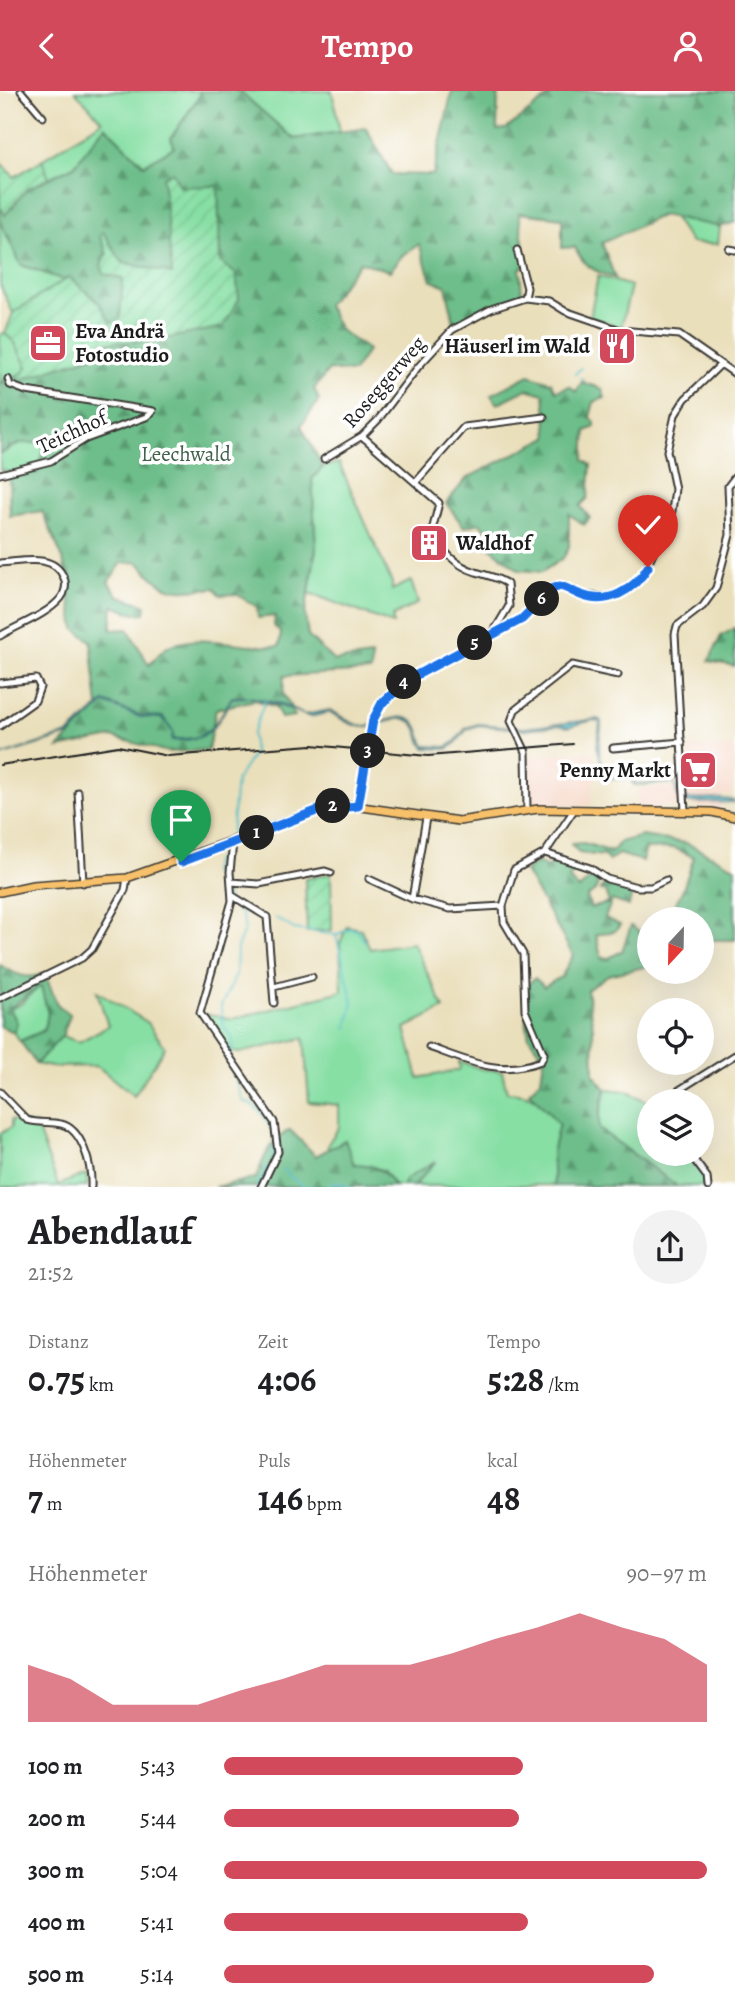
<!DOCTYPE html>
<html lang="de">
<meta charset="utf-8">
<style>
:root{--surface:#fff;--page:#f2f2f2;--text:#202124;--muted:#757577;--accent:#d1495b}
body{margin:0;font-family:Alegreya,serif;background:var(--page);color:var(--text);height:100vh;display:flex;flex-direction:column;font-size:26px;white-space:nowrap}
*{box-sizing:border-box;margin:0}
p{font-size:23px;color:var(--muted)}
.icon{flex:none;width:38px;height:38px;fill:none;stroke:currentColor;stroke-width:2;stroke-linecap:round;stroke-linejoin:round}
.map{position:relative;height:1096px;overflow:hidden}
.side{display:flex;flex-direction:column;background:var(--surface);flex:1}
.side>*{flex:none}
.needle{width:46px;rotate:202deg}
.tools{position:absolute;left:637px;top:816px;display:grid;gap:14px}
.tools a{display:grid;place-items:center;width:77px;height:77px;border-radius:50%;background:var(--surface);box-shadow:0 7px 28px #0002;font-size:35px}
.pin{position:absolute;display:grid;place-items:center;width:60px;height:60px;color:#fff;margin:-72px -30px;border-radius:50% 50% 50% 0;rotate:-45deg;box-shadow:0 0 7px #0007}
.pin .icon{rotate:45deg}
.km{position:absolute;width:35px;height:35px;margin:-18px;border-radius:50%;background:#222;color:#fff;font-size:19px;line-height:35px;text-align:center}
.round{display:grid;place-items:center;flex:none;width:74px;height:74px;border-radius:37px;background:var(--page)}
.summary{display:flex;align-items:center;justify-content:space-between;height:119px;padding:0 28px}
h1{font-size:38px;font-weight:600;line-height:52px}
.stats{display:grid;grid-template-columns:repeat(3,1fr);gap:10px;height:119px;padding:7px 28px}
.stats div{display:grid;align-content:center}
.stats b{font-size:35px;font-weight:600}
.stats small{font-size:19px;font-weight:400}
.stats p{font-size:19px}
.chart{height:196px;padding:14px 28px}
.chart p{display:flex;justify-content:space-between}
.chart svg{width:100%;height:126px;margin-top:7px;fill:var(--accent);opacity:.7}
ul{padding:0 28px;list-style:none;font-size:23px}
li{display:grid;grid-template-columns:112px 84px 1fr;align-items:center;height:52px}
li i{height:18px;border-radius:9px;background:var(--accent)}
header{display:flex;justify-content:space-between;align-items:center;height:91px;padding:0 28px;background:var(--accent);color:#fff;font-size:32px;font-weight:600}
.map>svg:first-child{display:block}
.built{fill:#f5d3c1}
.grass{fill:#87dfa4;stroke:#527e60;stroke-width:2}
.forest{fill:url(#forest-firs);stroke:#446d53;stroke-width:2;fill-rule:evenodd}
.garden{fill:url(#garden-furrows);stroke:#527e60;stroke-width:2}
.water{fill:#4dbbc6;stroke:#346c71;stroke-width:2}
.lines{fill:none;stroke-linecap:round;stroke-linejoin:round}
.stream{stroke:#4dbbc6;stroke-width:2}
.minor-casing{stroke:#3b3934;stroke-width:9}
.major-casing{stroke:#3b3934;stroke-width:10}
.minor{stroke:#fff;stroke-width:5}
.major{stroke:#f7c06b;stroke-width:7}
.tram{stroke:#1c1c1c;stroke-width:2}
.route-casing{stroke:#fff;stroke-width:14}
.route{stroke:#1a73e8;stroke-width:9}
.labels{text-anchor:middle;stroke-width:7;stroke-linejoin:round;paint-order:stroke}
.poi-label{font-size:21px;font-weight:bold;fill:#1c1c1c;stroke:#fff;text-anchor:start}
.street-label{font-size:21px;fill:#1c1c1c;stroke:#fff}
.park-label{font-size:21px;fill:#41604c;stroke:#fff}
</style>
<header><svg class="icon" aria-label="back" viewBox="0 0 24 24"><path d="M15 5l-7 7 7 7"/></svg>Tempo<svg class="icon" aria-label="person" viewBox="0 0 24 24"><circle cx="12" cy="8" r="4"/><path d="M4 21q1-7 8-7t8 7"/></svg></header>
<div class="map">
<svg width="735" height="1096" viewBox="0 0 735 1096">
<defs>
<pattern id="forest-firs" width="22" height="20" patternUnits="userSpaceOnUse" patternTransform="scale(1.75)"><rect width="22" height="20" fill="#6dbe8a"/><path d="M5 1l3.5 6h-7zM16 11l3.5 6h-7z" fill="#599a70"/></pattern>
<pattern id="garden-furrows" width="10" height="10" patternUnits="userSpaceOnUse" patternTransform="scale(1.75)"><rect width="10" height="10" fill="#87dfa4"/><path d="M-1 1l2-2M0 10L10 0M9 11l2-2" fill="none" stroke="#74bf8d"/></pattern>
</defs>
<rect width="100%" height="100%" fill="#fff"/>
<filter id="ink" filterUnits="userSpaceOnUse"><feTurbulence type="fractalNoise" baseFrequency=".0143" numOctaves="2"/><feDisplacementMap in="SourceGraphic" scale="14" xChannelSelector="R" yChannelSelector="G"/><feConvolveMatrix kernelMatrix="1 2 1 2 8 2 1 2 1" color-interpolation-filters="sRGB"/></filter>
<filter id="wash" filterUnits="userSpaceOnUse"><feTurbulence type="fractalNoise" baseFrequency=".00686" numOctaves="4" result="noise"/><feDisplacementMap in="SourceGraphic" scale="28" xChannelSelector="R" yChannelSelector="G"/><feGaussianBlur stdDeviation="1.57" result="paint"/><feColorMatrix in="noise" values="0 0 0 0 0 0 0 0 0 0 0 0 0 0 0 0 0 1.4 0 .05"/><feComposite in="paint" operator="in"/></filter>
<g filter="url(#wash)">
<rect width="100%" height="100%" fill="#eadfbb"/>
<!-- built -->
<path class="built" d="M735,656L732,704H721V717L685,714L638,717V697L690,696L689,657Z
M592,660L594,686L591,714H529V666Z"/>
<!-- grass -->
<path class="grass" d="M75,0H199L200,4L171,47L174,56L144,74L105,35L74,75L49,87L42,69L102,30Z
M239,0H332L340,41L294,48Z
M672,124L720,136L718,153L691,152Z
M0,130L21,174L64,189L13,222L0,194Z
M598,185L631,195L621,236L590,226Z
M5,242L15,252L27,276L23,282L0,292V243Z
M20,352H41L45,355L39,381L9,386L5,379L0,380V363Z
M339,372L392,492V499L411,490L418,512L393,525V533L309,502L316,458L312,388L323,376Z
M347,835L361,838L370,858L413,852L444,917L405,937L418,987L460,979L459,970L481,978L502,980L507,1001C536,1002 542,1011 559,1033L552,1062L554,1094L414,1095L433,1071L402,1095H395L383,1079L354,1073L327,1061L328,1053L339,1036V1014L309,1011L304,947L239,962L226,959L205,923L233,928L342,900L340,852Z
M41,894L48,923L43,940L20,950L13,941L17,932L10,918L21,913Z
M97,900L147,931L165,956L134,1005L97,975L51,976L36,973L62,945L79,951L108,935Z
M606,998L625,1000L649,1011V1062C680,1062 687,1060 707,1086L703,1087L705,1095H677L599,1038V1024Z
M11,1029L36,1034L58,1094L87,1083V1096H0V1043L11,1036Z"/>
<!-- forest -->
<path class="forest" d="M199,0H239L294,48L366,37L392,83L433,84L452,0H498L497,39L506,38L556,0H735V131L720,136L662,124L602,152L615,187C595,181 583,175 575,156L562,157V127L519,122L526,173L520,178L522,204L487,216L454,232L446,195L431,189L419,153L401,166L390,180L360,171L327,214L340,239L368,259L353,281L329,279L314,298L319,309L301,335L323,376L312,388L316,458L305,523L308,545L334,570L372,565L371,580L284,585L283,603L293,618L260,609L290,618L295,625L281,627L276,616L255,609L216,618L208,659L168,661L112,646L58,657L98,616L91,550L75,538L63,468L42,420L10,425L9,386L38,381L45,356L41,352H20L0,363V292L8,288L26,287L95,264L106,251H149L220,172L218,96L172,183L122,171L103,142L100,145L107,163L101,174L123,187L120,227L111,232L99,212L69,186L64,189L21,174L0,130V116L5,124L27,98L74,75L105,35L144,74L174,56L171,47L200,4ZM138,471C168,505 172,500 215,497L220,504L236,503L257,516L258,527L275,525L274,535L281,542L279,555C245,558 202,541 169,555C162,558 155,569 149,574L128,538L111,539L113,515L135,523L145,522L146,514L119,505L108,491L122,472Z
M529,284L551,291L556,300L570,295L576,301L582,291L602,298L605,307L594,311L590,326L595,331V336L586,340L584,369L591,374L588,407L580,415L590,427L584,434L569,423V457L563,467L542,481L519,479L486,453L488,442L480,432L464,436L446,412L467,387L548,346L544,303L527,298L497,313L491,304Z
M735,537V575L709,570L721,545Z
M642,745L686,752L735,776V849H702V828H657L663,821L670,824L683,798L694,766L674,757L646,758L642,770L618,763L609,770L604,765L579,762L571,753L584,752L612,761L620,751Z
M556,768L576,779L569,788L579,798L594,784L600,788L595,800L587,806L591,817L609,812L605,800L600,799L606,790L632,800L629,815L612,809L605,827L620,834L615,840L596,844L601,866L609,867L622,860L631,835L641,842L649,835V875L608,884L587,899L593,937L594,984L606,998L599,1024V1038L677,1095H552L554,1094L552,1062L559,1033L529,1001L541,989L544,967L529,946L526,929L529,892L535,887L544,896L562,885L573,864L525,780L538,771L547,777Z
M0,874C15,883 28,890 45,882L57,913L70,924L62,945L36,973L20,950L43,940L48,923L41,895L10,917L17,932L13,941L0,935Z
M290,1039L316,1065L345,1049L354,1073C376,1074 382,1077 395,1095H402L406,1088L436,1070L414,1095L215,1096L256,1087C263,1067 271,1049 290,1039Z"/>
<!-- garden -->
<path class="garden" d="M42,69L49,87L27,98L5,124L0,116V71L14,86Z
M173,81L180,96L218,95L220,171L236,183L239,208L223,236L149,251H106L95,264L26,287L8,288L23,282L27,276L15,252L5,242L13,222L69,186L99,212L111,232L120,227L123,188L104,183L101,174L107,163L100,145L103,141L122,171L172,183L163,86Z
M331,782L332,839L307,841L305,788Z"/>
<!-- water -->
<path class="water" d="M232,606H249L283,613L304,624L330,619C342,625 350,634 365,635C380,635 399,619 414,631C421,636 420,648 425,655L446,656L454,652L466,637L478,633L524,637L598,628L601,630C602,641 597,654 600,665C602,673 607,678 608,687L630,685L636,693L674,691L680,706C697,713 721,703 735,711L689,712L678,706L674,692L634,694L629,687L607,688L597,656L600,631L593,629L568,636L559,634L524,638L478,634L467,638L455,653L447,658L425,657C419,650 420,638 413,632C399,620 379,637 365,636C350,635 341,627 330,621L310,626L283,615L249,606L232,607C213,638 211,651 172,649L173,641L162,627L140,626L105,612L69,644L0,665L68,643L104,611L141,625L163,626L173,641V648C210,650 214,635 232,606Z"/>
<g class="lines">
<!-- stream -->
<path class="stream" d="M575,283L581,277
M581,287L584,289
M231,745L236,690L254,662L252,644L265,610
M228,754L214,772L212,781L224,795L228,812L241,822L245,837L237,857L236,884L221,915L223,934L233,948L231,965
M276,827L294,838L336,844L353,911L347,937
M336,844L351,837L357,839L365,850
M230,970L243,1010C260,1014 268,1031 274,1046
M273,1067L275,1052
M283,1079L302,1095L316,1096
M257,1096L268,1075
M325,1096L338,1092L350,1096"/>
</g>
</g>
<g filter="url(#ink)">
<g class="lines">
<defs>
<path id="minor" d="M21,0L43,26
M729,158L735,159
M517,159L527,197L525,207
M362,345L439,412L432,440C441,459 456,475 476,481C488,485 498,486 507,493L509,515L494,540
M324,368L362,345L378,329L418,276L452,239L491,218L525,207L549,210L565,220L620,239L679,244L735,283
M0,383L51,370L86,348L146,326L153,320L26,300L10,294L8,288
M416,391L464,336L544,326
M0,472C21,471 54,461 64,487C67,493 65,502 61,507C47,524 18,534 0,545
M0,592L36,588L40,596L35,610L0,635
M613,657L682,651
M78,701L83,792
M358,715L373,629L382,612L411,587L522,528L552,498L560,495L581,504L607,506L627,500L642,486L672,420L675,398L667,360L675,324L685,308L720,274
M527,719L526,661L511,630L515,619L572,574L618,584
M685,720L675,543L677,535L703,515L716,497L730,444L728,395L735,386
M233,751L230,781L232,810L200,922L274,1031L278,1061L261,1096
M545,762L590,777L607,788L637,796H651L666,789
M369,788L412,808L450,818L503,815L514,779L545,762L574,719
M231,791L259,793L325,780L331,782
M233,805L267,826L274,912
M412,808L426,727
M274,896L312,886
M0,907L82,867L92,858L125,799L127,787
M429,956C468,970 500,986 541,970L544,963L525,919L523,863L504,831L503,815
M0,1001L27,1029C39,1033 50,1030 61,1033C83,1038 92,1076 91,1096
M673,1010L679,999L735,964
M689,1062L707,1086L708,1096"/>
<path id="major" d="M0,801L33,794L127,787L312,721L348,714L459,730L538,718L712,721L735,726"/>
</defs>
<!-- minor casing -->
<use href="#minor" class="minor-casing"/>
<!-- major casing -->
<use href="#major" class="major-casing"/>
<!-- minor -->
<use href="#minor" class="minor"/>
<!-- major -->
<use href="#major" class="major"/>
<!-- tram -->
<path class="tram" d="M0,674L118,655L168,665L312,654L428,665L573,653"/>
</g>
</g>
<g class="lines" filter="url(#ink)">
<defs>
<path id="route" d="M181,771L319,719L358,715L373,629L382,612L411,587L522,528L552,498L560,495C568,497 573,501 581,504C608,515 634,499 648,476"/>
</defs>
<!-- route casing -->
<use href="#route" class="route-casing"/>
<!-- route -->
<use href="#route" class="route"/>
</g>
<!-- icons -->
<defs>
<symbol id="office-square" viewBox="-11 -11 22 22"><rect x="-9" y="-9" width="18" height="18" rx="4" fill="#d1495b" stroke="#fff"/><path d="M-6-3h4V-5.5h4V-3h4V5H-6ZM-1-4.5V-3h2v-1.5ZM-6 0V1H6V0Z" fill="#fff"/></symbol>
<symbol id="restaurant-square" viewBox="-11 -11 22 22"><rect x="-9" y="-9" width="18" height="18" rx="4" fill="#d1495b" stroke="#fff"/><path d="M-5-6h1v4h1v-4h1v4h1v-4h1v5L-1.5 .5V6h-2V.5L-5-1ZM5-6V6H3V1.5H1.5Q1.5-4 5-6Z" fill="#fff"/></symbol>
<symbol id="building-square" viewBox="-11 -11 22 22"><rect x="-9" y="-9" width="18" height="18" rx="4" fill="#d1495b" stroke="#fff"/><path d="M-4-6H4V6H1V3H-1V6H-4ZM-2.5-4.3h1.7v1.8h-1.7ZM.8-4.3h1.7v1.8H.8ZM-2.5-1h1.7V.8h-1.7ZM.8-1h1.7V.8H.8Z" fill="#fff"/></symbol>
<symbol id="supermarket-square" viewBox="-11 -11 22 22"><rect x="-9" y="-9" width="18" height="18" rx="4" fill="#d1495b" stroke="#fff"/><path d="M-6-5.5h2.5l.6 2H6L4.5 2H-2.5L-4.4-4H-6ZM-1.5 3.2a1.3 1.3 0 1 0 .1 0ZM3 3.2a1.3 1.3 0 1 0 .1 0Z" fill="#fff"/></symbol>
</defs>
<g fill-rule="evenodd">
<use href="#office-square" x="26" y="230" width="44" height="44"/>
<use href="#restaurant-square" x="595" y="233" width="44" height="44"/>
<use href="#building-square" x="407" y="430" width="44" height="44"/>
<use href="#supermarket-square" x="676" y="657" width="44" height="44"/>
</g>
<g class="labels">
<!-- poi labels -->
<g class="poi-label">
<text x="75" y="247">Eva Andrä<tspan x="75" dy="24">Fotostudio</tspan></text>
<text x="590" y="262" text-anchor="end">Häuserl im Wald</text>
<text x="456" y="459">Waldhof</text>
<text x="671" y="686" text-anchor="end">Penny Markt</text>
</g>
<!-- street labels -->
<g class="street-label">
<text transform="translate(384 291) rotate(-49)" y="7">Roseggerweg</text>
<text transform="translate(72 341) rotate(-25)" y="7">Teichhof</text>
</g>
<!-- park labels -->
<g class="park-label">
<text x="186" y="370">Leechwald</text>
</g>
</g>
</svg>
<div class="tools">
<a><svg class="needle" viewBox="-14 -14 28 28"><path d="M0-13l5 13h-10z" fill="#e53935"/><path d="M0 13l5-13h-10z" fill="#757577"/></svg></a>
<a><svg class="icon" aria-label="locate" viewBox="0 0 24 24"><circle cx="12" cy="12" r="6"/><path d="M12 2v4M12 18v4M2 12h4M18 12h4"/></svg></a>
<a><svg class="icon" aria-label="layers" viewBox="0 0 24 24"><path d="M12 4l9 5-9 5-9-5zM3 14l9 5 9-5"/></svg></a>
</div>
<div class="pin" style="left:181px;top:771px;background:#1e9e55"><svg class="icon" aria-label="arrive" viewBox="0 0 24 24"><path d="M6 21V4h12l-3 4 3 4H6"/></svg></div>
<div class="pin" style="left:648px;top:476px;background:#d93025"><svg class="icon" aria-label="check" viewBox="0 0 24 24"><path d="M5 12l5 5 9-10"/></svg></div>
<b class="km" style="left:257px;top:742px">1</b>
<b class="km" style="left:333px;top:715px">2</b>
<b class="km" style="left:368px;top:660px">3</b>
<b class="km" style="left:404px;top:591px">4</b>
<b class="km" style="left:475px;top:552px">5</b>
<b class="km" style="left:542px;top:508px">6</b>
</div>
<section class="side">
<div class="summary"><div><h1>Abendlauf</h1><p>21:52</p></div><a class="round"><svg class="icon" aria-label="share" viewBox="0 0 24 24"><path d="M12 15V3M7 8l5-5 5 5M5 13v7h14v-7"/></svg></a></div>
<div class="stats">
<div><p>Distanz</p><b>0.75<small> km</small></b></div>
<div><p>Zeit</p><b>4:06</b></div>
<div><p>Tempo</p><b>5:28<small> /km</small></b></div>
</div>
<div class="stats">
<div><p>Höhenmeter</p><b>7<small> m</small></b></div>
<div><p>Puls</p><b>146<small> bpm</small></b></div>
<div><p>kcal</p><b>48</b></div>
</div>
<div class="chart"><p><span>Höhenmeter</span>90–97 m</p>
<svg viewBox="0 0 160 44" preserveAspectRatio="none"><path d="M0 44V24L10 29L20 38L30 38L40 38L50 33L60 29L70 24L80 24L90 24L100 20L110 15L120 11L130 6L140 11L150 15L160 24V44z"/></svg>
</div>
<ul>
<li><b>100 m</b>5:43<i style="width:62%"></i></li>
<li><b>200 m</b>5:44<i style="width:61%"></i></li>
<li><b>300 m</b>5:04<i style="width:100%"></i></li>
<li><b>400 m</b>5:41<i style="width:63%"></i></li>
<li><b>500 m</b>5:14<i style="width:89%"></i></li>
</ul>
</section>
